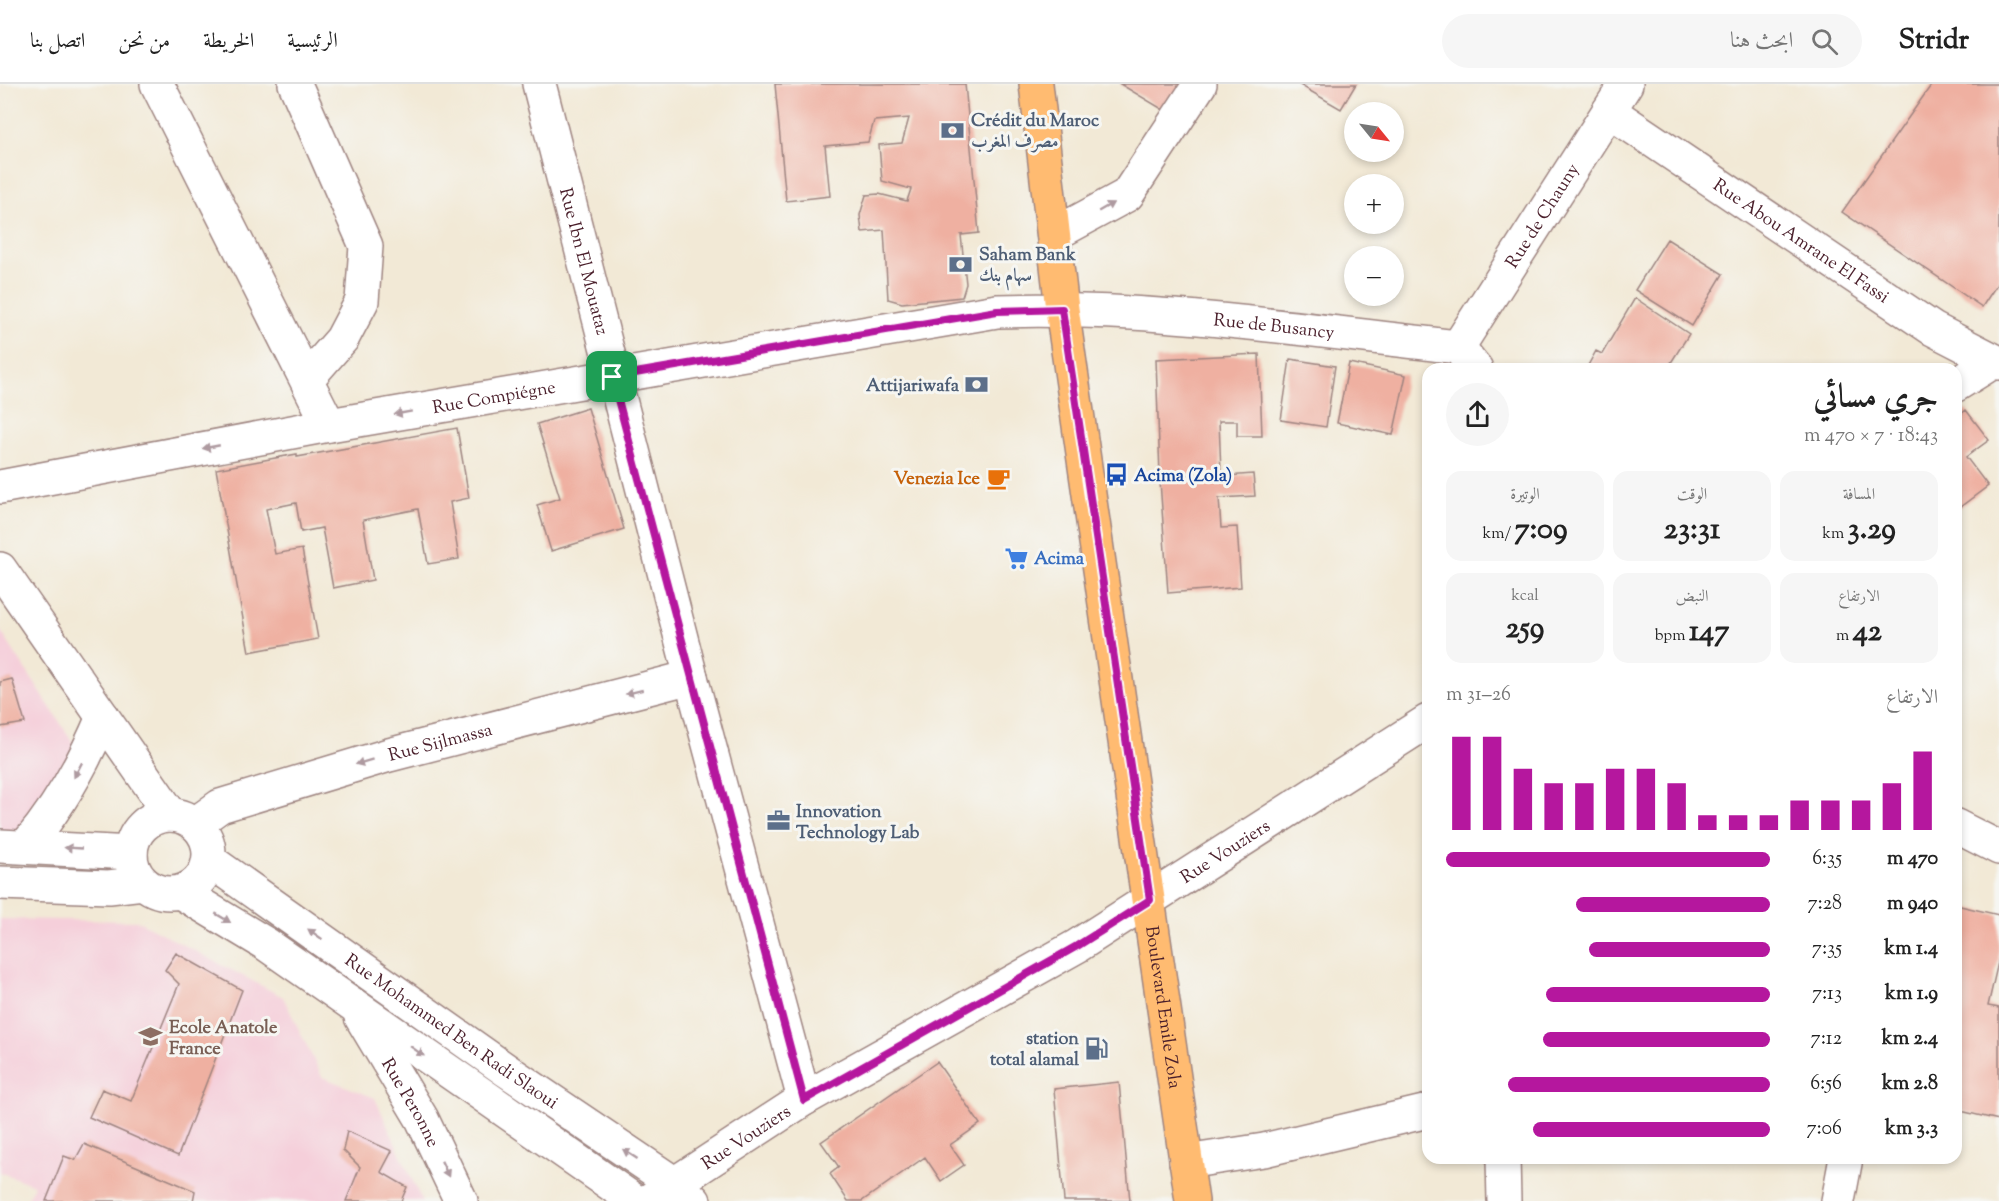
<!DOCTYPE html>
<html lang="ar">
<meta charset="utf-8">
<style>
:root{--surface:#fff;--page:#f6f6f6;--text:#222;--muted:#767676;--line:#e0e0e0;--accent:#b5179e}
body{margin:0;font-family:"Sorts Mill Goudy",Amiri,serif;background:var(--page);color:var(--text);direction:rtl;height:100vh;display:flex;flex-direction:column;font-size:22px;white-space:nowrap}
*{box-sizing:border-box;margin:0}
p{font-size:20px;color:var(--muted)}
.icon{flex:none;width:33px;height:33px;fill:none;stroke:currentColor;stroke-width:2;stroke-linecap:round;stroke-linejoin:round}
.map{position:relative;flex:1;overflow:hidden;direction:ltr}
.details{position:absolute;left:1422px;top:279px;width:540px;height:801px;display:flex;flex-direction:column;background:var(--surface);border-radius:18px;box-shadow:0 3px 9px #0003;direction:rtl}
.details>*{flex:none}
.needle{width:39px;rotate:120deg}
.buttons{position:absolute;left:1344px;top:18px;display:grid;gap:12px}
.buttons a{display:grid;place-items:center;width:60px;height:60px;border-radius:50%;background:var(--surface);box-shadow:0 3px 9px #0003;font-size:30px}
.pin{position:absolute;display:grid;place-items:center;width:51px;height:51px;color:#fff;margin:-26px;border-radius:12px;box-shadow:0 3px 9px #0006}
.round{display:grid;place-items:center;flex:none;width:63px;height:63px;border-radius:32px;background:var(--page)}
.summary{display:flex;align-items:center;justify-content:space-between;height:102px;padding:0 24px}
h1{font-size:33px;font-weight:700;line-height:45px}
.stats{display:grid;grid-template-columns:repeat(3,1fr);gap:9px;height:102px;padding:6px 24px}
.stats div{display:grid;align-content:center;border-radius:15px;background:var(--page);text-align:center}
.stats b{font-size:30px;font-weight:700}
.stats small{font-size:16px;font-weight:400}
.stats p{font-size:16px}
.chart{height:168px;padding:12px 24px}
.chart p{display:flex;justify-content:space-between}
.chart svg{width:100%;height:108px;margin-top:6px;stroke:var(--accent);stroke-width:6}
ul{padding:0 24px;list-style:none;font-size:20px}
li{display:grid;grid-template-columns:96px 72px 1fr;align-items:center;height:45px}
li i{height:15px;border-radius:8px;background:var(--accent)}
header{display:flex;align-items:center;gap:36px;box-sizing:border-box;height:84px;padding:0 30px;background:var(--surface);border-bottom:2px solid var(--line)}
header strong{font-size:28px}
nav{display:flex;gap:33px;margin-inline-start:auto;font-size:21px}
.search{width:420px;height:54px;background:var(--page);display:flex;align-items:center;gap:15px;box-sizing:border-box;padding:0 21px;border-radius:33px;color:var(--muted);font-size:22px}
.map>svg:first-child{display:block}
.built{fill:#f5cfda}
.building{fill:#efb0a1}
.lines{fill:none;stroke-linecap:round;stroke-linejoin:round}
.minor-casing{stroke:#9e8480;stroke-width:36}
.major-casing{stroke:#9e8480;stroke-width:36}
.minor{stroke:#fff;stroke-width:33}
.major{stroke:#ffbb71;stroke-width:33}
.oneway{fill:#ae9aa0}
.route-casing{stroke:#fff;stroke-width:12}
.route{stroke:#b5179e;stroke-width:8}
.labels{text-anchor:middle;stroke-width:6;stroke-linejoin:round;paint-order:stroke}
.service-label{font-size:18px;font-weight:bold;fill:#4e5e75;stroke:#f6f6f2;text-anchor:start}
.street-label{font-size:18px;fill:#4a1f2b;stroke:#f6f6f2}
.transit-label{font-size:18px;font-weight:bold;fill:#164399;stroke:#f6f6f2;text-anchor:start}
.food-label{font-size:18px;font-weight:bold;fill:#c56008;stroke:#f6f6f2;text-anchor:end}
.shop-label{font-size:18px;font-weight:bold;fill:#366cbe;stroke:#f6f6f2;text-anchor:start}
.education-label{font-size:18px;font-weight:bold;fill:#785e54;stroke:#f6f6f2;text-anchor:start}
</style>
<header>
<strong>Stridr</strong>
<div class="search"><svg class="icon" aria-label="search" viewBox="0 0 24 24"><circle cx="10" cy="10" r="6"/><path d="M15 15l6 6"/></svg>ابحث هنا</div>
<nav><a>الرئيسية</a><a>الخريطة</a><a>من نحن</a><a>اتصل بنا</a></nav>
</header>
<div class="map">
<svg width="1999" height="1117" viewBox="0 0 1999 1117">
<rect width="100%" height="100%" fill="#f6f6f2"/>
<filter id="ink" filterUnits="userSpaceOnUse"><feTurbulence type="fractalNoise" baseFrequency=".0167" numOctaves="2"/><feDisplacementMap in="SourceGraphic" scale="12" xChannelSelector="R" yChannelSelector="G"/><feConvolveMatrix kernelMatrix="1 2 1 2 8 2 1 2 1" color-interpolation-filters="sRGB"/></filter>
<filter id="wash" filterUnits="userSpaceOnUse"><feTurbulence type="fractalNoise" baseFrequency=".008" numOctaves="4" result="noise"/><feDisplacementMap in="SourceGraphic" scale="24" xChannelSelector="R" yChannelSelector="G"/><feGaussianBlur stdDeviation="1.35" result="paint"/><feColorMatrix in="noise" values="0 0 0 0 0 0 0 0 0 0 0 0 0 0 0 0 0 1.4 0 .05"/><feComposite in="paint" operator="in"/></filter>
<g filter="url(#wash)">
<rect width="100%" height="100%" fill="#f2e9d6"/>
<!-- built -->
<path class="built" d="M0,546L89,683L52,753L0,758Z
M0,835L138,837L283,913L322,993L375,1014L422,1117H27L34,1101L0,1088Z"/>
<g id="blocks">
<!-- building -->
<path class="building" d="M775,0H965L979,149L961,151L966,200L962,213L902,219L888,215L884,146L862,148L860,131L866,111L879,110L907,117L911,105L882,97L879,61L902,59L909,34L874,37L868,58L825,62L830,112L786,117Z
M1120,0H1190L1172,31Z
M1298,0H1356L1341,25Z
M1932,0H1999V197L1982,223L1842,128Z
M1667,155L1723,190L1692,242L1635,206Z
M1635,214L1689,250L1667,285H1586L1596,267L1602,270Z
M1259,270L1262,352H1237V337H1219L1221,389L1160,392L1156,275Z
M1290,275L1335,282L1326,343L1281,336Z
M1349,279L1406,291L1393,351L1337,339Z
M588,324L624,445L551,467L537,421L560,414L537,340Z
M1966,326L1989,356L1966,373L1988,402L1956,426V334Z
M457,344L469,414L450,418L459,475L428,480L418,425L363,436L373,496L333,504L322,444L301,448L296,419L266,425L275,470L302,465L318,555L249,568L216,385L297,370V373Z
M1253,390L1255,412L1219,414L1221,444L1237,443L1241,503L1168,509L1160,397Z
M12,595L25,639L0,643V598Z
M1956,821L1999,831V874L1988,922L1999,924V1036L1956,1026Z
M176,869L242,906L178,1072L89,1033L102,1005L131,1017L179,900L165,886Z
M937,978L980,1040L950,1061L964,1081L941,1097L925,1073L862,1117H848L830,1090L839,1083L821,1058Z
M1119,998L1130,1117H1064L1054,1005Z
M347,1047L392,1067L381,1088L407,1103L401,1117H346L360,1083L343,1066Z
M84,1060L195,1107L193,1117H46L64,1072L75,1076Z"/>
</g>
</g>
<g filter="url(#ink)">
<use href="#blocks" fill-opacity="0" stroke="#9e8480" stroke-width="1.5"/>
<g class="lines">
<defs>
<g id="minor">
<path d="M157,0L329,341"/>
<path d="M295,0L366,162L362,217L342,255L307,295"/>
<path id="s1" d="M539,0L691,593L804,1015"/>
<path id="s2" d="M1609,27L1933,245L1999,279"/>
<path d="M1055,150L1127,111L1200,0"/>
<path id="s3" d="M1458,263L1626,0"/>
<path d="M1956,301L1993,278"/>
<path id="s4" d="M0,403L329,341L997,227C1151,222 1305,246 1458,263L1476,285"/>
<path d="M0,485L171,731"/>
<circle cx="170" cy="770" r="39"/>
<path id="s5" d="M195,740L220,722L389,671L691,593"/>
<path d="M1956,742L1999,764"/>
<path d="M0,762L131,769"/>
<path d="M26,762C59,723 83,681 103,633"/>
<path id="s6" d="M209,776L506,986L675,1100L694,1117"/>
<path d="M0,799L109,803L143,799"/>
<path d="M180,808L266,860L635,1117"/>
<path id="s7" d="M361,933L422,1035L461,1117"/>
<path d="M1503,1074L1504,1117"/>
<path d="M1186,1078L1264,1066L1428,1027"/>
<path id="s8" d="M648,1117L804,1015L1077,862L1428,637"/>
<path d="M1838,1117L1846,1074"/>
</g>
<g id="major">
<path id="s9" d="M1036,0L1062,225L1192,1117"/>
</g>
</defs>
<!-- minor casing -->
<use href="#minor" class="minor-casing"/>
<!-- major casing -->
<use href="#major" class="major-casing"/>
<!-- minor -->
<use href="#minor" class="minor"/>
<!-- major -->
<use href="#major" class="major"/>
</g>
<!-- one-way arrows -->
<defs><path id="oneway-solid" d="M-6-.8H1V-3.2L6.5 0L1 3.2V.8H-6Z" transform="scale(1.5)"/></defs>
<g class="oneway">
<use href="#oneway-solid" transform="translate(1106 123) rotate(-30)"/>
<use href="#oneway-solid" transform="translate(403 329) rotate(170)"/>
<use href="#oneway-solid" transform="translate(211 363) rotate(169)"/>
<use href="#oneway-solid" transform="translate(634 608) rotate(166)"/>
<use href="#oneway-solid" transform="translate(364 678) rotate(163)"/>
<use href="#oneway-solid" transform="translate(78 686) rotate(118)"/>
<use href="#oneway-solid" transform="translate(73 764) rotate(-177)"/>
<use href="#oneway-solid" transform="translate(223 834) rotate(31)"/>
<use href="#oneway-solid" transform="translate(315 850) rotate(-145)"/>
<use href="#oneway-solid" transform="translate(417 967) rotate(35)"/>
<use href="#oneway-solid" transform="translate(630 1070) rotate(-147)"/>
<use href="#oneway-solid" transform="translate(445 1085) rotate(65)"/>
</g>
</g>
<g class="lines" filter="url(#ink)">
<defs>
<path id="route" d="M1062,225L1150,816L1077,862L804,1016L612,293L997,227Z"/>
</defs>
<!-- route casing -->
<use href="#route" class="route-casing"/>
<!-- route -->
<use href="#route" class="route"/>
</g>
<!-- icons -->
<defs>
<symbol id="bank-bare" viewBox="-9 -9 18 18"><path d="M-6-4H6V4H-6ZM0-2.3a2.3 2.3 0 1 0 0 4.6a2.3 2.3 0 1 0 0-4.6Z" fill="#5c6f8a" stroke="#f6f6f2" stroke-width="2.5" paint-order="stroke"/></symbol>
<symbol id="bus-bare" viewBox="-9 -9 18 18"><path d="M-5-6H5V4H4V6H2V4H-2V6H-4V4H-5ZM-3.5-4V0h7V-4ZM-3.5 1.2v1.5H-2V1.2ZM2 1.2v1.5H3.5V1.2Z" fill="#1a4fb4" stroke="#f6f6f2" stroke-width="2.5" paint-order="stroke"/></symbol>
<symbol id="cafe-bare" viewBox="-9 -9 18 18"><path d="M-5.5-4.5H6V0H3Q3 3.5 0 3.5H-2.5Q-5.5 3.5-5.5 0ZM3-3.2v2h1.7v-2ZM-6 4.5H4V6H-6Z" fill="#e8710a" stroke="#f6f6f2" stroke-width="2.5" paint-order="stroke"/></symbol>
<symbol id="supermarket-bare" viewBox="-9 -9 18 18"><path d="M-6-5.5h2.5l.6 2H6L4.5 2H-2.5L-4.4-4H-6ZM-1.5 3.2a1.3 1.3 0 1 0 .1 0ZM3 3.2a1.3 1.3 0 1 0 .1 0Z" fill="#3f7fe0" stroke="#f6f6f2" stroke-width="2.5" paint-order="stroke"/></symbol>
<symbol id="office-bare" viewBox="-9 -9 18 18"><path d="M-6-3h4V-5.5h4V-3h4V5H-6ZM-1-4.5V-3h2v-1.5ZM-6 0V1H6V0Z" fill="#5c6f8a" stroke="#f6f6f2" stroke-width="2.5" paint-order="stroke"/></symbol>
<symbol id="school-bare" viewBox="-9 -9 18 18"><path d="M0-5L7-2L0 1L-7-2ZM-4 1L0 2.5L4 1V4Q0 6-4 4Z" fill="#8d6e63" stroke="#f6f6f2" stroke-width="2.5" paint-order="stroke"/></symbol>
<symbol id="fuel-bare" viewBox="-9 -9 18 18"><path d="M-5.5-6h7V0h2V4h1.3V-2.5L3-4.5l.8-.8L6-3V5H2.5V1h-1V6h-7ZM-4.2-4.7v3.2H.2V-4.7Z" fill="#5c6f8a" stroke="#f6f6f2" stroke-width="2.5" paint-order="stroke"/></symbol>
</defs>
<g fill-rule="evenodd">
<use href="#bank-bare" x="936" y="30" width="33" height="33"/>
<use href="#bank-bare" x="944" y="164" width="33" height="33"/>
<use href="#bank-bare" x="960" y="284" width="33" height="33"/>
<use href="#bus-bare" x="1100" y="374" width="33" height="33"/>
<use href="#cafe-bare" x="982" y="378" width="33" height="33"/>
<use href="#supermarket-bare" x="1000" y="458" width="33" height="33"/>
<use href="#office-bare" x="762" y="720" width="33" height="33"/>
<use href="#school-bare" x="134" y="936" width="33" height="33"/>
<use href="#fuel-bare" x="1080" y="948" width="33" height="33"/>
</g>
<g class="labels">
<!-- service labels -->
<g class="service-label">
<text x="971" y="42">Crédit du Maroc<tspan x="971" dy="21">مصرف المغرب</tspan></text>
<text x="979" y="176">Saham Bank<tspan x="979" dy="21">سهام بنك</tspan></text>
<text x="959" y="307" text-anchor="end">Attijariwafa</text>
<text x="796" y="733">Innovation<tspan x="796" dy="21">Technology Lab</tspan></text>
<text x="1079" y="960" text-anchor="end">station<tspan x="1079" dy="21">total alamal</tspan></text>
</g>
<!-- street labels -->
<g class="street-label">
<text dy="6" stroke="none"><textPath href="#s3" startOffset="156">Rue de Chauny</textPath></text>
<text dy="6" stroke="none"><textPath href="#s2" startOffset="232">Rue Abou Amrane El Fassi</textPath></text>
<text dy="6" stroke="none"><textPath href="#s1" startOffset="183">Rue Ibn El Mouataz</textPath></text>
<text dy="6" stroke="none"><textPath href="#s4" startOffset="1290">Rue de Busancy</textPath></text>
<text dy="6" stroke="none"><textPath href="#s4" startOffset="502">Rue Compiégne</textPath></text>
<text dy="6" stroke="none"><textPath href="#s5" startOffset="260">Rue Sijlmassa</textPath></text>
<text dy="6" stroke="none"><textPath href="#s8" startOffset="675">Rue Vouziers</textPath></text>
<text dy="6" stroke="none"><textPath href="#s9" startOffset="932">Boulevard Emile Zola</textPath></text>
<text dy="6" stroke="none"><textPath href="#s6" startOffset="297">Rue Mohammed Ben Radi Slaoui</textPath></text>
<text dy="6" stroke="none"><textPath href="#s7" startOffset="99">Rue Peronne</textPath></text>
<text dy="6" stroke="none"><textPath href="#s8" startOffset="117">Rue Vouziers</textPath></text>
</g>
<!-- transit labels -->
<g class="transit-label">
<text x="1134" y="397">Acima (Zola)</text>
</g>
<!-- food labels -->
<g class="food-label">
<text x="980" y="400">Venezia Ice</text>
</g>
<!-- shop labels -->
<g class="shop-label">
<text x="1034" y="480">Acima</text>
</g>
<!-- education labels -->
<g class="education-label">
<text x="169" y="949">Ecole Anatole<tspan x="169" dy="21">France</tspan></text>
</g>
</g>
</svg>
<div class="buttons">
<a><svg class="needle" viewBox="-14 -14 28 28"><path d="M0-13l5 13h-10z" fill="#e53935"/><path d="M0 13l5-13h-10z" fill="#767676"/></svg></a>
<a>+</a>
<a>−</a>
</div>
<div class="pin" style="left:612px;top:293px;background:#1e9e55"><svg class="icon" aria-label="arrive" viewBox="0 0 24 24"><path d="M6 21V4h12l-3 4 3 4H6"/></svg></div>
<section class="details">
<div class="summary"><div><h1>جري مسائي</h1><p>18:43 · 7 × 470 m</p></div><a class="round"><svg class="icon" aria-label="share" viewBox="0 0 24 24"><path d="M12 15V3M7 8l5-5 5 5M5 13v7h14v-7"/></svg></a></div>
<div class="stats">
<div><p>المسافة</p><b>3.29<small> km</small></b></div>
<div><p>الوقت</p><b>23:31</b></div>
<div><p>الوتيرة</p><b>7:09<small> /km</small></b></div>
</div>
<div class="stats">
<div><p>الارتفاع</p><b>42<small> m</small></b></div>
<div><p>النبض</p><b>147<small> bpm</small></b></div>
<div><p>kcal</p><b>259</b></div>
</div>
<div class="chart"><p><span>الارتفاع</span>26–31 m</p>
<svg viewBox="0 0 160 44" preserveAspectRatio="none"><path d="M5 44V6M15 44V6M25 44V19M35 44V25M45 44V25M55 44V19M65 44V19M75 44V25M85 44V38M95 44V38M105 44V38M115 44V32M125 44V32M135 44V32M145 44V25M155 44V12"/></svg>
</div>
<ul>
<li><b>470 m</b>6:35<i style="width:100%"></i></li>
<li><b>940 m</b>7:28<i style="width:60%"></i></li>
<li><b>1.4 km</b>7:35<i style="width:56%"></i></li>
<li><b>1.9 km</b>7:13<i style="width:69%"></i></li>
<li><b>2.4 km</b>7:12<i style="width:70%"></i></li>
<li><b>2.8 km</b>6:56<i style="width:81%"></i></li>
<li><b>3.3 km</b>7:06<i style="width:73%"></i></li>
</ul>
</section>
</div>
